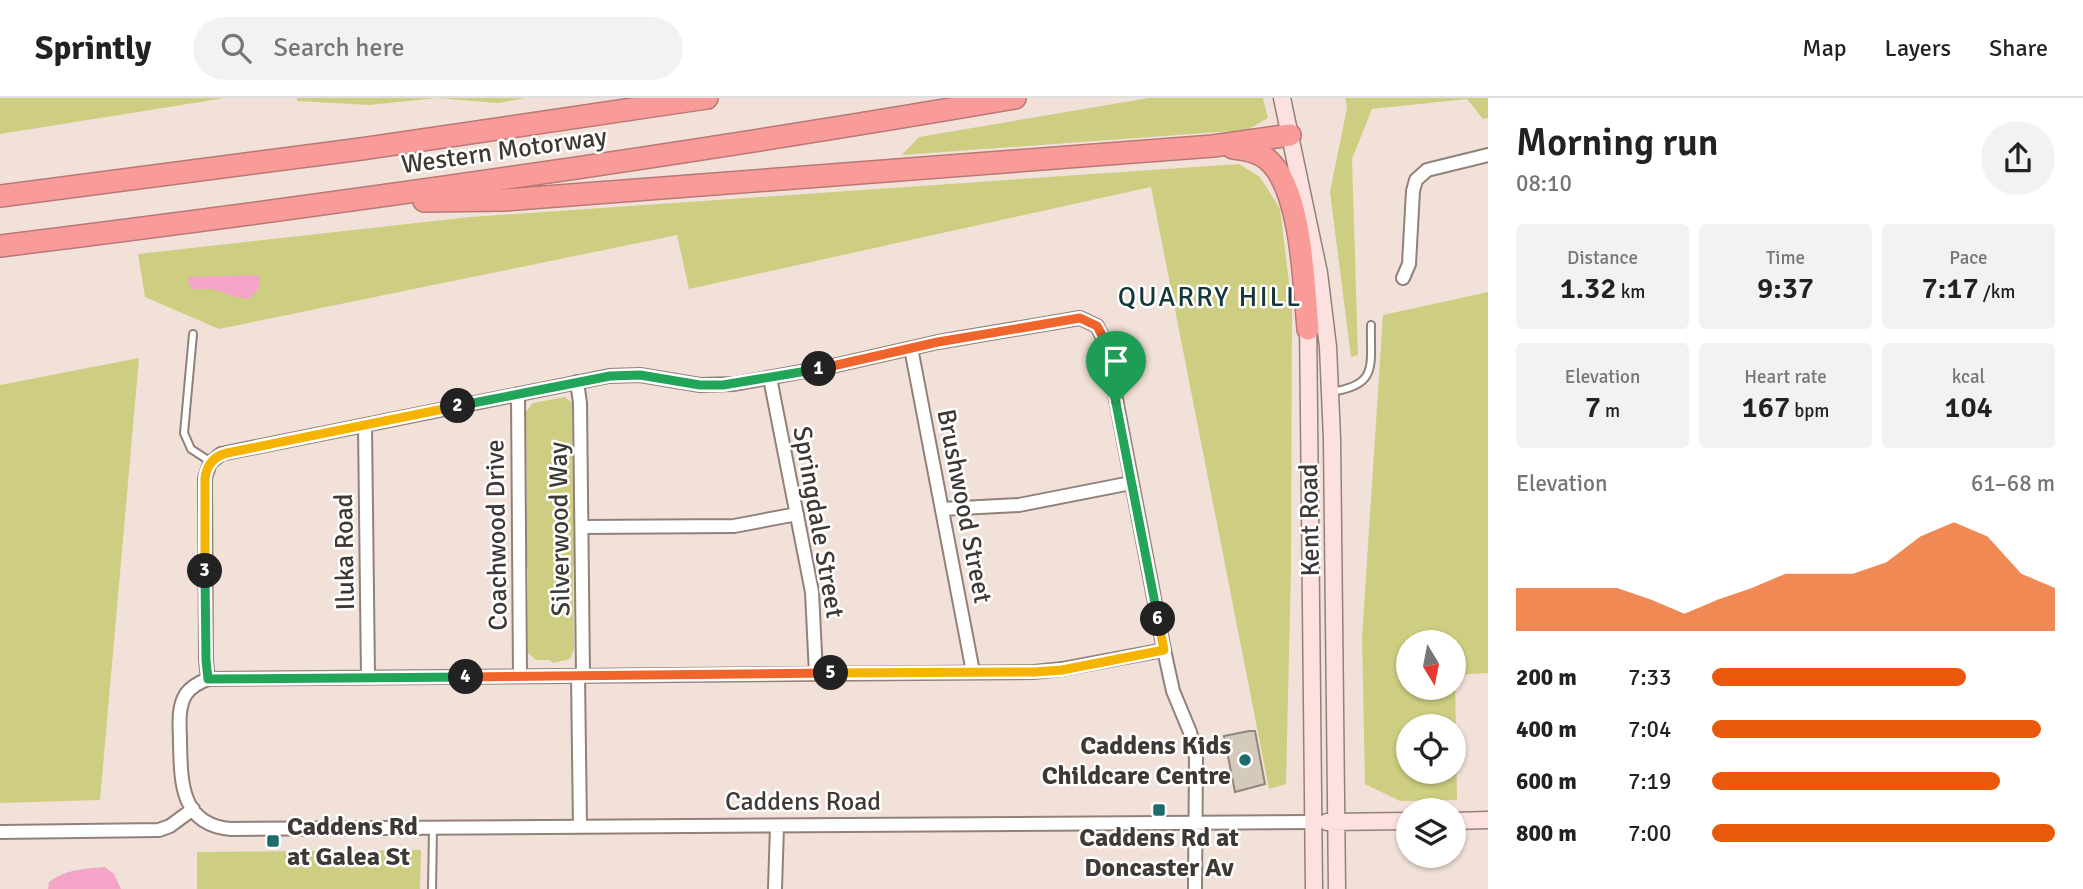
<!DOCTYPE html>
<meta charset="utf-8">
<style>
:root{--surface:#fff;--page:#f2f2f2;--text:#222;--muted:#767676;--line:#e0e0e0;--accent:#ea580c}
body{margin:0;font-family:Signika,sans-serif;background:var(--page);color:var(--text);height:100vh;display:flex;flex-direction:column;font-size:26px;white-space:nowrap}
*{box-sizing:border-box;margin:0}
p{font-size:23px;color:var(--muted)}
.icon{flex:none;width:38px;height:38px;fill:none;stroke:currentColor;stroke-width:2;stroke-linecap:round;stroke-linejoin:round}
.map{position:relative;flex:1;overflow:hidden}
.details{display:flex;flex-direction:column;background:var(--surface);width:595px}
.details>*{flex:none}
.needle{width:46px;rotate:170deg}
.buttons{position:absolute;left:1396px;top:532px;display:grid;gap:14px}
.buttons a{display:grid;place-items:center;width:70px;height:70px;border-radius:50%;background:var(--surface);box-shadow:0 2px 5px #0004;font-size:35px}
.pin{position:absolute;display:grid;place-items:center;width:60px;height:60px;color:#fff;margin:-72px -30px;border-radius:50% 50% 50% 0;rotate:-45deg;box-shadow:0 0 7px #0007}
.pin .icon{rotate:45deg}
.km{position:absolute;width:35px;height:35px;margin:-18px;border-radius:50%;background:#222;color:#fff;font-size:19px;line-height:35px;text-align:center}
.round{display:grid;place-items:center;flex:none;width:74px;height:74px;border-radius:37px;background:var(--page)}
.overview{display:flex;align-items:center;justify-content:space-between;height:119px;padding:0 28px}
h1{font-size:38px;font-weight:600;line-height:52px}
.figures{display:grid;grid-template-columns:repeat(3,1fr);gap:10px;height:119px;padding:7px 28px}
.figures div{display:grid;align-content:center;border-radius:7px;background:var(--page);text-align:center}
.figures b{font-size:30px;font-weight:600}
.figures small{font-size:19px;font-weight:400}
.figures p{font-size:19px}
.chart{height:196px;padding:14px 28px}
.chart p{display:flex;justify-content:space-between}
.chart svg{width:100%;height:126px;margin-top:7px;fill:var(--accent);opacity:.7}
ul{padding:0 28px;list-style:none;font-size:23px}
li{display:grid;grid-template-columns:112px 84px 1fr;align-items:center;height:52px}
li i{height:18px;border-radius:9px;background:var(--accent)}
header{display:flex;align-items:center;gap:42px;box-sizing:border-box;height:98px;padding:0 35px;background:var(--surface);border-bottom:2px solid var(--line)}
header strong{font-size:33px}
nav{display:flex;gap:38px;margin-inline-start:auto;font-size:24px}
.search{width:490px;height:63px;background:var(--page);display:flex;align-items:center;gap:18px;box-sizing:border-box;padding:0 24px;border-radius:38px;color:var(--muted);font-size:26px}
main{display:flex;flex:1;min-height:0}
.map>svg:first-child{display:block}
.green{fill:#cdce81;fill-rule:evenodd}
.water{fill:#f3a4c7}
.building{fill:#d3cabb;stroke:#908779;stroke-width:2}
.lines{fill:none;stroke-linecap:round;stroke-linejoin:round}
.lane-casing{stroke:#918179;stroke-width:10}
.street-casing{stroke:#918179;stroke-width:16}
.secondary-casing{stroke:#918179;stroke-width:19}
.highway-casing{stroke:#b87976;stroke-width:24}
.lane{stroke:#fff;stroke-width:6}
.street{stroke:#fff;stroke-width:12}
.secondary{stroke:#fde1e0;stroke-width:16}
.highway{stroke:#f99b99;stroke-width:21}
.split-1-casing{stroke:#fff;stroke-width:14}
.split-2-casing{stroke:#fff;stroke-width:14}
.split-3-casing{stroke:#fff;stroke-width:14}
.split-4-casing{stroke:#fff;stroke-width:14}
.split-5-casing{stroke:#fff;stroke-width:14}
.split-6-casing{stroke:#fff;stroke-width:14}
.split-7-casing{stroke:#fff;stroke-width:14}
.split-1{stroke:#f0652b;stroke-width:9}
.split-2{stroke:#22a559;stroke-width:9}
.split-3{stroke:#f5b400;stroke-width:9}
.split-4{stroke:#22a559;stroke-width:9}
.split-5{stroke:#f0652b;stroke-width:9}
.split-6{stroke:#f5b400;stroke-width:9}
.split-7{stroke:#22a559;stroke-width:9}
.poi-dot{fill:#1e6b6d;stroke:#fff;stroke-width:2.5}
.labels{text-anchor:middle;stroke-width:5;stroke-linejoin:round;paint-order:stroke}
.street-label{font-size:26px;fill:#3f3935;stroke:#fff}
.poi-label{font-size:26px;font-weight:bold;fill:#3f3935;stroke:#fff;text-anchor:end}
.neighbourhood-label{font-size:28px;letter-spacing:2px;fill:#143738;stroke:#fff}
</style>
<header>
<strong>Sprintly</strong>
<div class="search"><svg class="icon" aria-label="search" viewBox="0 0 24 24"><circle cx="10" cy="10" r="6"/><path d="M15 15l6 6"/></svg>Search here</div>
<nav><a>Map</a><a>Layers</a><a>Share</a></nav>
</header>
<main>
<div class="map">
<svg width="1488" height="791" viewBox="0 0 1488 791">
<rect width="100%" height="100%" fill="#f2e1d8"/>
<!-- green -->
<path class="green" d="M0,0H225L0,36Z
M297,0H525L498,5L437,0L369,7L297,3Z
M1149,0H1263L1268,20L1247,32L902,57L919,39Z
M1345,0H1488V20L1483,21L1467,1L1372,11L1352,61L1358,257L1351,259L1330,94L1347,10Z
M1239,66L1260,79L1280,111L1292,209L1291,469L1286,686L1269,691L1151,89L689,191L677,137L219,231L145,199L138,156L470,119Z
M1488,194V575L1455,577L1457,702L1400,703L1365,686L1362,539L1383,217ZM1409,544H1454V590H1409ZM1409,628H1454V674H1409Z
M139,260L100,702L0,705V287Z
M565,299L572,305L573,392L577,397L578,463L573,468L574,551L570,561L553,565L550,562H536L528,555V469L524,470L522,408L527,403L526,314L533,305Z
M421,752L420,791H197V754Z"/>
<!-- water -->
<path class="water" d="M258,177C263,188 257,194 249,201L236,199L212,191H192L187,181L190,179Z
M105,769L114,776L121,791H48L49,784C66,771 84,771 105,769Z"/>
<!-- building -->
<path class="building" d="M1249,633H1255L1265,686L1235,694L1224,638Z"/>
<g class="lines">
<defs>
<path id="lane" d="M193,236L184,335L191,351L211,364
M1331,294C1379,287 1370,268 1371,227
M432,791L433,730"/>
<path id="street" d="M1403,180L1409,166L1413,93L1416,82L1427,72L1488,57
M911,250L973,574
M770,280L812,494L816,576
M577,284L580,305L583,578
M518,296L520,578
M365,328L368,579
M942,411L1019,407L1131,385
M582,429L734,428L797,416
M1164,552L1062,571L1034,574L208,581C200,584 191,589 186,596C177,610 180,629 180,644C181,683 180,727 231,731L1314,724
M578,578L580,729
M208,581L206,562L205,380L210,365L221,356L609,278L640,277L700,287L734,286L828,269L938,244L1080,220L1097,228L1105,244L1164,552L1173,593L1190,634L1196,660L1195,791
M0,734L159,732L170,728L193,711
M775,791L777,728"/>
<path id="secondary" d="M1282,0L1319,175L1328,249L1332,341L1337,791
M1308,222L1314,791
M1454,723L1488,722
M1327,724L1409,723"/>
<path id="highway" d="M1233,50C1245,51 1259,54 1268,62C1302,91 1304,189 1308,231
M0,98L361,51L707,0
M424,103L505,102L1213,48L1290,37
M0,148C339,106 678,58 1015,0"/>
</defs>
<!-- lane casing -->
<use href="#lane" class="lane-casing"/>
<!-- street casing -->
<use href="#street" class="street-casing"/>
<!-- secondary casing -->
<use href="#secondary" class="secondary-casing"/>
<!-- highway casing -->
<use href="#highway" class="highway-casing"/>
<!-- lane -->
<use href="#lane" class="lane"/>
<!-- street -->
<use href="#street" class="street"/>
<!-- secondary -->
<use href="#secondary" class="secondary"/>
<!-- highway -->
<use href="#highway" class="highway"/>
</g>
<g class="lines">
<defs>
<path id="split-1" d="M819,271L938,244L1080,220L1097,228L1103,239L1116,305"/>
<path id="split-2" d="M458,308L610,278L640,277L700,287H723L819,271"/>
<path id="split-3" d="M205,473V380C207,367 214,358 227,355L458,308"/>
<path id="split-4" d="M205,473L206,562L208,581L466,579"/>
<path id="split-5" d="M466,579L831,575"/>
<path id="split-6" d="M831,575L1034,574L1062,572L1164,552L1158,521"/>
<path id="split-7" d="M1116,305L1158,521"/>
</defs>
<!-- split-1 casing -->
<use href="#split-1" class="split-1-casing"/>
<!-- split-2 casing -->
<use href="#split-2" class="split-2-casing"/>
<!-- split-3 casing -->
<use href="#split-3" class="split-3-casing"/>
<!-- split-4 casing -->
<use href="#split-4" class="split-4-casing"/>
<!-- split-5 casing -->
<use href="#split-5" class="split-5-casing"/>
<!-- split-6 casing -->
<use href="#split-6" class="split-6-casing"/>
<!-- split-7 casing -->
<use href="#split-7" class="split-7-casing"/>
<!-- split-1 -->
<use href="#split-1" class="split-1"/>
<!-- split-2 -->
<use href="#split-2" class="split-2"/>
<!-- split-3 -->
<use href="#split-3" class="split-3"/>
<!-- split-4 -->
<use href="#split-4" class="split-4"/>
<!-- split-5 -->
<use href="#split-5" class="split-5"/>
<!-- split-6 -->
<use href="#split-6" class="split-6"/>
<!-- split-7 -->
<use href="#split-7" class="split-7"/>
</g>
<!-- markers -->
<g class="poi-dot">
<circle cx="1245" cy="662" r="7"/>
<rect x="1152" y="705" width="14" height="14" rx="3.5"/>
<rect x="266" y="736" width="14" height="14" rx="3.5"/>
</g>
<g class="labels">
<!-- street labels -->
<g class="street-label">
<text transform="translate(504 52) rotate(-8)" y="9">Western Motorway</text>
<text transform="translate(965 408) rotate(79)" y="9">Brushwood Street</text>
<text transform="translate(1309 422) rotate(-91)" y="9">Kent Road</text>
<text transform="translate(819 424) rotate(80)" y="9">Springdale Street</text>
<text transform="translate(559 431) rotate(-91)" y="9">Silverwood Way</text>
<text transform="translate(496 437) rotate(-91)" y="9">Coachwood Drive</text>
<text transform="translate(344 454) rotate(-91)" y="9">Iluka Road</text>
<text x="803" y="712">Caddens Road</text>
</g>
<!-- poi labels -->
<g class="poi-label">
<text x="1231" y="656">Caddens Kids<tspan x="1231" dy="30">Childcare Centre</tspan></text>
<text x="287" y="737" text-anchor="start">Caddens Rd<tspan x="287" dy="30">at Galea St</tspan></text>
<text x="1159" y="748" text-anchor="middle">Caddens Rd at<tspan x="1159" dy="30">Doncaster Av</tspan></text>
</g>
<!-- neighbourhood labels -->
<g class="neighbourhood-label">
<text x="1210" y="208">QUARRY HILL</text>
</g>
</g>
</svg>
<div class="buttons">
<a><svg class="needle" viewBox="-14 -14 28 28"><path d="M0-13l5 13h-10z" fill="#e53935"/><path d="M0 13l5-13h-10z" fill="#767676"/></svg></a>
<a><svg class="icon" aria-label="locate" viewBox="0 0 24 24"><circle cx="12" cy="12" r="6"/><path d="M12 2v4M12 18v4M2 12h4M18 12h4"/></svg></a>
<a><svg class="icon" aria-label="layers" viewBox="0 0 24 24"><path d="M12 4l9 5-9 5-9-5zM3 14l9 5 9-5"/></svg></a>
</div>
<div class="pin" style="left:1116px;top:305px;background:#1e9e55"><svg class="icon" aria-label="arrive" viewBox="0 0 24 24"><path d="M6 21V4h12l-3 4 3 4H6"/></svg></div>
<b class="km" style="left:819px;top:271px">1</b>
<b class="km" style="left:458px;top:308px">2</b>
<b class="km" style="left:205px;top:473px">3</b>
<b class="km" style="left:466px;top:579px">4</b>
<b class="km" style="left:831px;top:575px">5</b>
<b class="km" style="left:1158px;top:521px">6</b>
</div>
<section class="details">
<div class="overview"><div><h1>Morning run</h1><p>08:10</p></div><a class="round"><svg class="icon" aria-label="share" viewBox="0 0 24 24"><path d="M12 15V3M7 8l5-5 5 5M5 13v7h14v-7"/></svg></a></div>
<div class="figures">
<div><p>Distance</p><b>1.32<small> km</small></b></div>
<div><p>Time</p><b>9:37</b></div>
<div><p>Pace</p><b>7:17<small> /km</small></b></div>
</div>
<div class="figures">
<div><p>Elevation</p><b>7<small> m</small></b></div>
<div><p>Heart rate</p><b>167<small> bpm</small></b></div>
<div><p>kcal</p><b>104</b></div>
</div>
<div class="chart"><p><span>Elevation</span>61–68 m</p>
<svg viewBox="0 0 160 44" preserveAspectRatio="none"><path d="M0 44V29L10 29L20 29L30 29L40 33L50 38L60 33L70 29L80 24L90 24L100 24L110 20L120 11L130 6L140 11L150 24L160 29V44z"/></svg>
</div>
<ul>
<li><b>200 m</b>7:33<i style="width:74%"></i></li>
<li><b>400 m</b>7:04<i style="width:96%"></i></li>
<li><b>600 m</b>7:19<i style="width:84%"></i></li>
<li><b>800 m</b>7:00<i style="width:100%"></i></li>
</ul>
</section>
</main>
